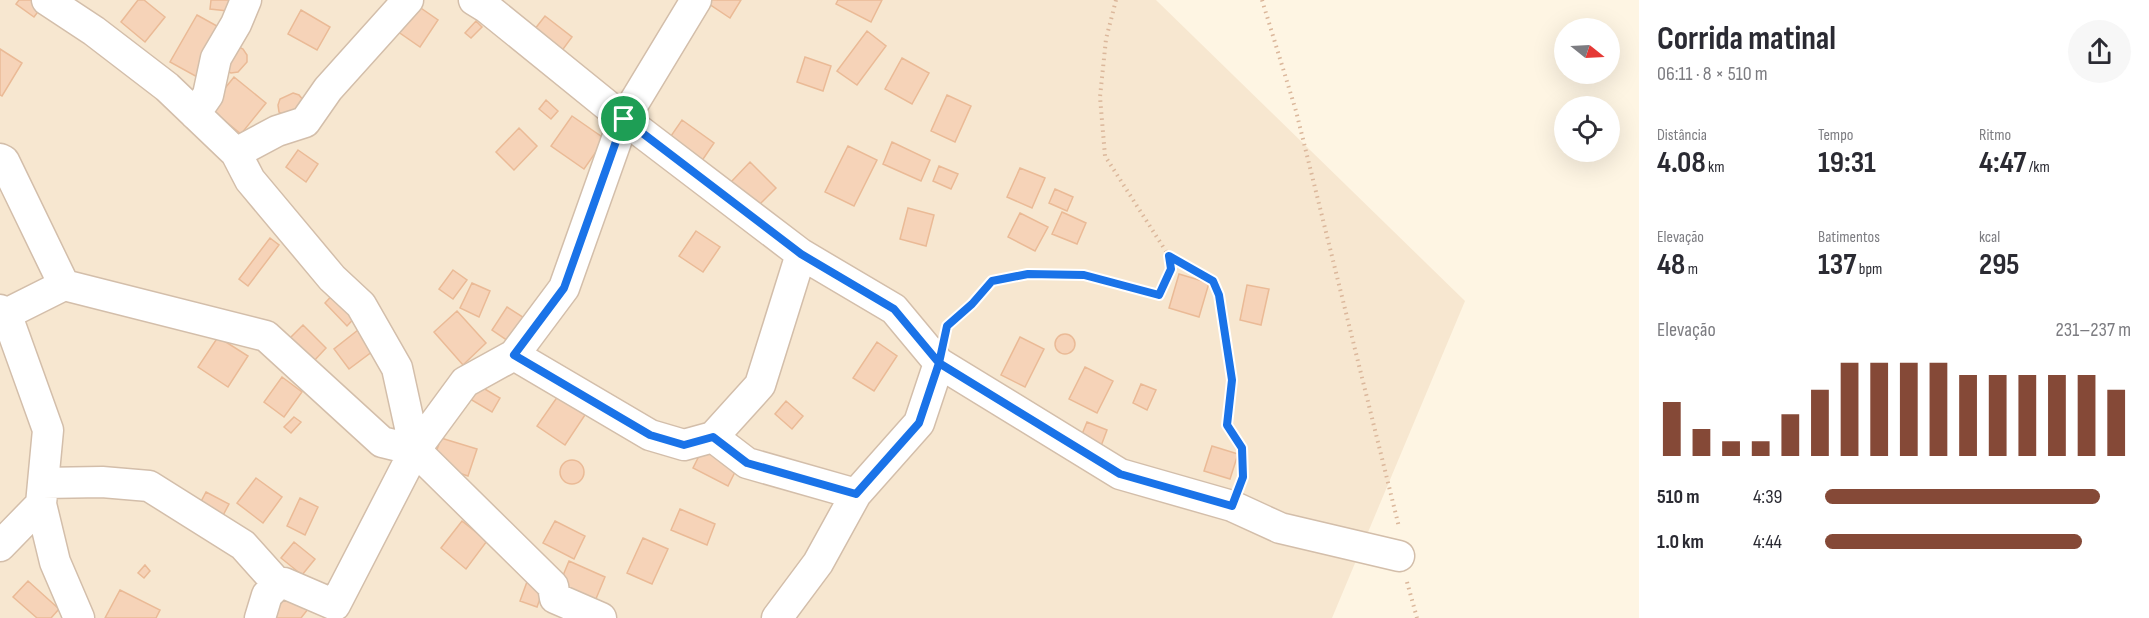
<!DOCTYPE html>
<html lang="pt">
<meta charset="utf-8">
<style>
:root{--surface:#fff;--page:#f7f7f7;--text:#2b2b33;--muted:#7c7c81;--accent:#854937}
body{margin:0;font-family:"Sofia Sans Condensed",sans-serif;background:var(--page);color:var(--text);height:100vh;display:flex;flex-direction:column;font-size:22px;white-space:nowrap}
*{box-sizing:border-box;margin:0}
p{font-size:20px;color:var(--muted)}
.icon{flex:none;width:33px;height:33px;fill:none;stroke:currentColor;stroke-width:2;stroke-linecap:round;stroke-linejoin:round}
.map{position:relative;flex:1;overflow:hidden}
.side{display:flex;flex-direction:column;background:var(--surface);width:510px}
.side>*{flex:none}
.needle{width:39px;rotate:108deg}
.fabs{position:absolute;left:1554px;top:18px;display:grid;gap:12px}
.fabs a{display:grid;place-items:center;width:66px;height:66px;border-radius:50%;background:var(--surface);box-shadow:0 6px 24px #0002;font-size:30px}
.pin{position:absolute;display:grid;place-items:center;width:51px;height:51px;color:#fff;margin:-26px;border:3px solid #fff;border-radius:50%;box-shadow:0 2px 6px #0007}
.round{display:grid;place-items:center;flex:none;width:63px;height:63px;border-radius:32px;background:var(--page)}
.overview{display:flex;align-items:center;justify-content:space-between;height:102px;padding:0 18px}
h1{font-size:33px;font-weight:700;line-height:45px}
.metrics{display:grid;grid-template-columns:repeat(3,1fr);gap:9px;height:102px;padding:6px 18px}
.metrics div{display:grid;align-content:center}
.metrics b{font-size:30px;font-weight:700}
.metrics small{font-size:16px;font-weight:400}
.metrics p{font-size:16px}
.chart{height:168px;padding:12px 18px}
.chart p{display:flex;justify-content:space-between}
.chart svg{width:100%;height:108px;margin-top:6px;stroke:var(--accent);stroke-width:6}
ul{padding:0 18px;list-style:none;font-size:20px}
li{display:grid;grid-template-columns:96px 72px 1fr;align-items:center;height:45px}
li i{height:15px;border-radius:8px;background:var(--accent)}
main{display:flex;flex:1;min-height:0}
.map>svg:first-child{display:block}
.residential{fill:#f7e7d0}
.building{fill:#f6d3b8;stroke:#eaba96;stroke-width:1.5}
.lines{fill:none;stroke-linecap:round;stroke-linejoin:round}
.street-casing{stroke:#d3beaa;stroke-width:33}
.path{stroke:#dbb79b;stroke-width:4;stroke-dasharray:1.5 4.5;stroke-linecap:butt}
.street{stroke:#fff;stroke-width:30}
.route-casing{stroke:#fff;stroke-width:12}
.route{stroke:#1a73e8;stroke-width:8}
</style>
<main>
<div class="map">
<svg width="1639" height="618" viewBox="0 0 1639 618">
<rect width="100%" height="100%" fill="#fef5e3"/>
<!-- residential -->
<path class="residential" d="M0,0H1156L1465,301L1332,618H0Z"/>
<!-- building -->
<path class="building" d="M19,0H36L43,5L34,17L16,4Z
M138,0H144L165,17L145,42L121,22Z
M211,0H238L237,12L210,9Z
M703,0H741L730,18Z
M838,0H882L871,22L836,4Z
M415,4L438,20L420,47L397,31Z
M301,10L330,27L317,50L288,34Z
M197,15L226,31L199,78L170,62Z
M545,16L572,37L558,56L531,34Z
M476,21L482,27L471,38L465,33Z
M867,31L886,46L857,85L837,71Z
M237,46L243,49L247,55V62L238,72L231,73L225,70Z
M0,49L22,63L2,96L0,95Z
M805,57L831,66L823,91L797,82Z
M902,58L929,73L912,104L885,89Z
M234,77L266,103L241,134L209,108Z
M293,93L299,95L304,101L290,120L279,112L278,105L280,99Z
M947,95L971,106L955,142L931,131Z
M546,100L558,111L551,119L539,109Z
M572,116L605,139L584,169L551,146Z
M682,120L714,143L697,168L664,146Z
M519,128L537,146L514,170L496,152Z
M892,142L930,160L921,181L883,164Z
M848,146L877,160L854,206L825,192Z
M298,150L318,164L306,182L286,167Z
M750,162L776,188L756,208L731,182Z
M939,166L958,174L951,189L933,181Z
M1020,168L1045,178L1032,208L1007,197Z
M1055,189L1073,197L1067,211L1049,203Z
M908,208L934,215L926,246L900,239Z
M1062,212L1086,223L1077,244L1052,234Z
M1020,213L1048,227L1035,251L1008,237Z
M696,231L720,247L703,272L679,256Z
M270,238L279,245L248,286L239,279Z
M453,270L467,280L453,299L439,289Z
M1179,274L1209,283L1199,317L1169,308Z
M472,283L490,291L479,317L460,308Z
M1247,285L1269,289L1261,325L1240,320Z
M338,289L361,311L347,326L325,303Z
M507,307L529,321L514,345L492,330Z
M457,311L486,343L463,365L434,332Z
M303,325L326,348L313,362L288,340Z
M358,330L373,351L349,369L334,349Z
M1055 344a10 10 0 1 1 20 0a10 10 0 1 1-20 0Z
M218,337L248,356L228,387L198,367Z
M1020,337L1044,349L1025,387L1001,375Z
M877,342L897,356L874,391L853,378Z
M1085,367L1113,381L1097,413L1069,399Z
M282,377L302,392L284,417L264,402Z
M473,382L500,398L492,412L465,396Z
M1141,384L1156,390L1147,410L1133,403Z
M558,396L585,415L565,445L537,426Z
M786,401L803,416L792,429L775,414Z
M294,417L301,422L291,433L284,427Z
M1087,422L1107,430L1101,446L1080,439Z
M441,438L477,449L468,476L432,464Z
M705,444L740,462L728,486L693,468Z
M1212,446L1238,454L1230,479L1204,471Z
M560 472a12 12 0 1 1 24 0a12 12 0 1 1-24 0Z
M256,478L282,497L263,523L237,503Z
M206,492L229,504L219,523L196,511Z
M300,498L318,507L305,535L287,526Z
M680,509L715,524L707,545L671,530Z
M462,521L487,541L466,569L441,548Z
M555,521L585,536L574,559L543,543Z
M643,538L668,549L652,584L627,573Z
M294,542L315,559L302,575L281,558Z
M569,561L605,577L593,606L557,590Z
M145,565L150,571L144,578L138,573Z
M528,579L545,585L537,607L520,601Z
M28,581L59,609L51,618H37L13,597Z
M287,586L312,604L301,618H272Z
M120,590L160,610L156,618H105Z"/>
<g class="lines">
<defs>
<path id="street" d="M47,0L94,31L167,87L236,153L250,180L332,278L361,305L397,368L415,450
M474,0L487,8L624,119L801,254L894,309L939,363L1120,474L1232,506L1280,528L1399,556
M195,114L208,95L216,58L236,24L246,0
M236,153L277,131L305,122L328,89L408,0
M0,159L4,161L64,285
M0,310L6,313L48,430L41,504L55,562L79,618
M0,317L64,285L266,336L382,442L415,450L553,586L555,598L601,618
M514,355L650,435L684,445L713,437L747,463L856,494
M713,437L760,385L801,254
M43,483L102,482L149,486L243,545L278,584L284,583L335,605L415,450L465,382L514,355L564,288L624,119L696,0
M0,546L41,504
M260,618L267,595L278,584
M777,618L818,563L856,494L919,423L939,363"/>
</defs>
<!-- street casing -->
<use href="#street" class="street-casing"/>
<!-- path -->
<path class="path" d="M1116,0L1106,39L1100,97L1105,156L1169,256L1213,281L1219,295L1232,380L1227,425L1242,448V480
M1262,0L1296,111L1399,527
M946,327L972,304L992,281L1028,274L1084,275L1159,295L1171,269L1169,256
M1407,582L1417,618"/>
<!-- street -->
<use href="#street" class="street"/>
</g>
<g class="lines">
<defs>
<path id="route" d="M624,119L564,288L514,355L650,435L684,445L713,437L747,463L856,494L919,423L939,363L947,326L972,304L992,281L1028,274L1084,275L1159,295L1171,269L1169,256L1213,281L1219,295L1232,380L1227,425L1242,448L1243,477L1232,506L1120,474L939,363L894,309L801,254L624,119"/>
</defs>
<!-- route casing -->
<use href="#route" class="route-casing"/>
<!-- route -->
<use href="#route" class="route"/>
</g>
</svg>
<div class="fabs">
<a><svg class="needle" viewBox="-14 -14 28 28"><path d="M0-13l5 13h-10z" fill="#e53935"/><path d="M0 13l5-13h-10z" fill="#7c7c81"/></svg></a>
<a><svg class="icon" aria-label="locate" viewBox="0 0 24 24"><circle cx="12" cy="12" r="6"/><path d="M12 2v4M12 18v4M2 12h4M18 12h4"/></svg></a>
</div>
<div class="pin" style="left:624px;top:119px;background:#1e9e55"><svg class="icon" aria-label="arrive" viewBox="0 0 24 24"><path d="M6 21V4h12l-3 4 3 4H6"/></svg></div>
</div>
<section class="side">
<div class="overview"><div><h1>Corrida matinal</h1><p>06:11 · 8 × 510 m</p></div><a class="round"><svg class="icon" aria-label="share" viewBox="0 0 24 24"><path d="M12 15V3M7 8l5-5 5 5M5 13v7h14v-7"/></svg></a></div>
<div class="metrics">
<div><p>Distância</p><b>4.08<small> km</small></b></div>
<div><p>Tempo</p><b>19:31</b></div>
<div><p>Ritmo</p><b>4:47<small> /km</small></b></div>
</div>
<div class="metrics">
<div><p>Elevação</p><b>48<small> m</small></b></div>
<div><p>Batimentos</p><b>137<small> bpm</small></b></div>
<div><p>kcal</p><b>295</b></div>
</div>
<div class="chart"><p><span>Elevação</span>231–237 m</p>
<svg viewBox="0 0 160 44" preserveAspectRatio="none"><path d="M5 44V22M15 44V33M25 44V38M35 44V38M45 44V27M55 44V17M65 44V6M75 44V6M85 44V6M95 44V6M105 44V11M115 44V11M125 44V11M135 44V11M145 44V11M155 44V17"/></svg>
</div>
<ul>
<li><b>510 m</b>4:39<i style="width:90%"></i></li>
<li><b>1.0 km</b>4:44<i style="width:84%"></i></li>
</ul>
</section>
</main>
